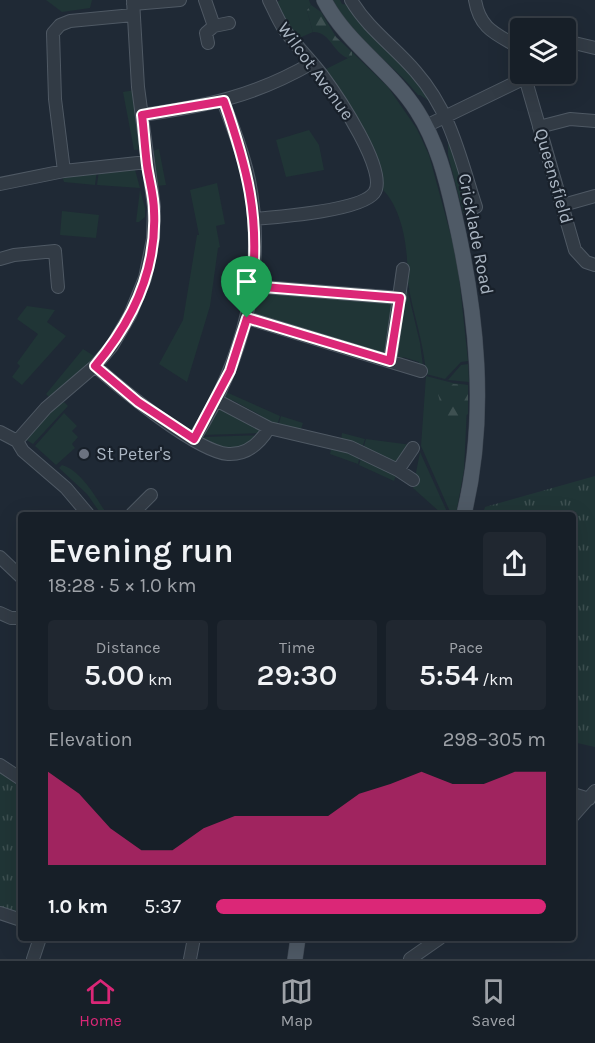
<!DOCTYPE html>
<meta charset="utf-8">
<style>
:root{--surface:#171f28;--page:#202730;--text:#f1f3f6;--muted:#9ea2a8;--line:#363d45;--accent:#db2777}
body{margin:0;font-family:Karla,sans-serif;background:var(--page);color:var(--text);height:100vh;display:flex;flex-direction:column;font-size:22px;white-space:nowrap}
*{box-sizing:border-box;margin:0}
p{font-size:20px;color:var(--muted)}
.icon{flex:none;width:33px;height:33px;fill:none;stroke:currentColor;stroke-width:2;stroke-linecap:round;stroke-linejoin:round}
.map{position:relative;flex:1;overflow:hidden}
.details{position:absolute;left:18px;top:512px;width:558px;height:429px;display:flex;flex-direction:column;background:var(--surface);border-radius:6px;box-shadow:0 6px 24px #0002,0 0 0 2px var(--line)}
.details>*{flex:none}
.fabs{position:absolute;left:510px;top:18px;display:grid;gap:12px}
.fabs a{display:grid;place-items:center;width:66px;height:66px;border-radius:6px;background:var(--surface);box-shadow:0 6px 24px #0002,0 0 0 2px var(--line);font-size:30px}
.pin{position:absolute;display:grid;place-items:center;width:51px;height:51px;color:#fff;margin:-62px -26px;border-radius:50% 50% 50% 0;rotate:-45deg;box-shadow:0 0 6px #0007}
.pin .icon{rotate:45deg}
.round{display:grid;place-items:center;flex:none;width:63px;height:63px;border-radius:6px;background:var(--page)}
.head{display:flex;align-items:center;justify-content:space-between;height:102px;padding:0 30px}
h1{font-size:33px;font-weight:600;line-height:45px}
.stats{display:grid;grid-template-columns:repeat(3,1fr);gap:9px;height:102px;padding:6px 30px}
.stats div{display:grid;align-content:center;border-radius:6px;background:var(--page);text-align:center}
.stats b{font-size:30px;font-weight:600}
.stats small{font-size:16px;font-weight:400}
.stats p{font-size:16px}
.chart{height:168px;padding:12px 30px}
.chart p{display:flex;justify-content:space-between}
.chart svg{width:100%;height:108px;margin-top:6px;fill:var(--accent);opacity:.7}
ul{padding:0 30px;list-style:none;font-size:20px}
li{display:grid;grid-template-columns:96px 72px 1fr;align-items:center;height:45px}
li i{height:15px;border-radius:8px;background:var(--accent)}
.tab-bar{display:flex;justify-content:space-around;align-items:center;height:84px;border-top:2px solid var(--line);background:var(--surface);font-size:16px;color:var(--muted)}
.tab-bar a{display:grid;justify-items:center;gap:3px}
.tab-bar .current{color:var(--accent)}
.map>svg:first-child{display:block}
.grass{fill:#203536}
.forest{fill:url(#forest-firs)}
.park{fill:url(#park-tufts)}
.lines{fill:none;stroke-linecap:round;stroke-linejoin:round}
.minor-casing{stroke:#4f5964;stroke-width:14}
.major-casing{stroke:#3b444f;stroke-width:16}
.minor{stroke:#323b45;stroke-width:12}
.major{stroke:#4f5a66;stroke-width:15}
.route-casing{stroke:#fff;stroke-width:12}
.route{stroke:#db2777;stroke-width:8}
.worship-dot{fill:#6b7280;stroke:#18202a;stroke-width:2}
.labels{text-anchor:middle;stroke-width:4.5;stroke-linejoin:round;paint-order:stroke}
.street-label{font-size:18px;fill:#abb6c3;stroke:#18202a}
.poi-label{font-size:18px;fill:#abb6c3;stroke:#18202a;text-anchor:start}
</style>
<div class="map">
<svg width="595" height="959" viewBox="0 0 595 959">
<defs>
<pattern id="forest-firs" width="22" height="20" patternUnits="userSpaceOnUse" patternTransform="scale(1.5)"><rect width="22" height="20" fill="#203536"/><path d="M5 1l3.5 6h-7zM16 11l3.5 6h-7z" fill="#3e5051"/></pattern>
<pattern id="park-tufts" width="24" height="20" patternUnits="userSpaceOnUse" patternTransform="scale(1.5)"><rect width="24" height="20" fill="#203536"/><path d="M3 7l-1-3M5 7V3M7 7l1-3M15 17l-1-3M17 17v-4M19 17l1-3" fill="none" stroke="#3e5051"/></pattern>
</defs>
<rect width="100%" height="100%" fill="#1f2935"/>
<!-- grass -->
<path class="grass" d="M46,0H92L90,8L62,12Z
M280,0H309L311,5L307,10L313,32L297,39L285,23L276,3Z
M333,0H340L342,4L350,5L402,60L438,107L420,95H418C392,62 353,39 333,0Z
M352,52L388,87L417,129L429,155L457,258L468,361L461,362L445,379L426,374C424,343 413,314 408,283C407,276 408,268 407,260C406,237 399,204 381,188L322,71L352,56Z
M135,90L143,149L134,150L123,92Z
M309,130L319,145L324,170L286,177L276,140Z
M448,133L469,197L463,201L464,205L470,206L474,210L463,213L448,155Z
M159,149L166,185L156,186L152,151Z
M134,166L140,188L97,185L99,170Z
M97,170L95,185L64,182L62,176Z
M217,183L225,224L216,226L220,247L218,248L210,306L187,382L159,364L183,320L197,235H199L190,190Z
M140,190L145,208V217L139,222H136Z
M62,211L99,215L96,238L60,235Z
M406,284L420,343L423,366L418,367L419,362L403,357L401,363L395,360Z
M258,291L392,303L386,356L253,315Z
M27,306L55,310L47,322L66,336L22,385L12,377L20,366L17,363L38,334L17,319Z
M83,349L94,356L90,363L51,399L46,394Z
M468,364L469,382L448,380L461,365Z
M426,376L453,383L468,385L464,470L456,514H451L421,446Z
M226,392L280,416L276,429L258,421L260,415L232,400L229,405L224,397Z
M64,402L68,406L33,444L25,439L53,408Z
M222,408L258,425L262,433L203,435L217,410Z
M64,413L77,426L72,431L78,437L72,444L75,448L56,465L35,446Z
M281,416L303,423L300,432L278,427Z
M342,433L365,439L362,448L341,441Z
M260,435L250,445L222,450L203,439V437Z
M366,439L412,445L400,463H395L363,449Z
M332,445L360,455L358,464L330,454Z
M420,452L448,514H442L413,488Z
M362,455L397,473L394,481L359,465Z
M62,465C82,471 96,498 107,514H101L87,494L59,468Z"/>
<!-- forest -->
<path class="forest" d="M311,5L321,12L336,37L352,52V56L348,58C333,53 330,31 313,32L307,10Z
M453,384L468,385V414L452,423H445L437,415L440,402L438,394L439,392H446Z"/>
<!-- park -->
<path class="park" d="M595,476V747L573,742V514H483L485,507Z
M0,770L21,784V914L0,908Z"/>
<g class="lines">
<defs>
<path id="minor" d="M205,0L214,26L206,33L208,43
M351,0C368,29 395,47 416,72C451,112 460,158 476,207
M475,0C480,30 497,34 520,48
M133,4L180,0
M214,26L229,23
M566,41L595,48
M524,74L575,250L586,262L595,265
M142,115C207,106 255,96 312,63
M426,126L525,78
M539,127L570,119L595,121
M64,171L55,99L53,33L60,25L70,21L133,15
M0,184L64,171L147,162
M563,205L595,196
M254,219C277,217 360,211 374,193C390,173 336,94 322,75C310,59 295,45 284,29C278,20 274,10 269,0
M0,259L14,255L55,251L58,287
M252,286L400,298
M247,318L421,371
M390,361L403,269
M95,366C120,388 197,452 228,454C247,455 260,443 269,428
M216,400L269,428L350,447L398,470L413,480
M0,432L17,441L23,451L66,488L88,514
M194,439C243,361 267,272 249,180C243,153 233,127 223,101
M17,441L46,408L95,366L112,346L130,315L145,278L153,239L154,207L138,87L133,0
M398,470L413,448
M132,514L151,495
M0,557L21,577
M0,613L11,618H21
M0,765L21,779
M573,794L589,799
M573,816L595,791
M0,913L21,920
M33,959L40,938
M190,959L194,938
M410,959L440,938"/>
<path id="major" d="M324,0C347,44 391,70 417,111C437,142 446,178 454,213C477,312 488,415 464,514
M295,959L298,938"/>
</defs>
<!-- minor casing -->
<use href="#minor" class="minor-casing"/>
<!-- major casing -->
<use href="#major" class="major-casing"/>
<!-- minor -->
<use href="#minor" class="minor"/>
<!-- major -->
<use href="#major" class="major"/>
</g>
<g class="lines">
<defs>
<path id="route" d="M224,101C247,167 260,216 252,286L400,298L390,361L247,318L230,371L194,439L138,402L95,366C132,322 157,269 154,211C154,196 149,180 147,165C145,149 144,132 142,115Z"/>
</defs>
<!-- route casing -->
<use href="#route" class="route-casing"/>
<!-- route -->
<use href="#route" class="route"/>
</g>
<!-- markers -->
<circle class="worship-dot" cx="84" cy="454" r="6"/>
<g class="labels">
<!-- street labels -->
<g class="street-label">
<text transform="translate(316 71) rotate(54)" y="6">Wilcot Avenue</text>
<text transform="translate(554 176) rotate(74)" y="6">Queensfield</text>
<text transform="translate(476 234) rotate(79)" y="6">Cricklade Road</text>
</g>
<!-- poi labels -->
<g class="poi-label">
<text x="96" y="460">St Peter's</text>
</g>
</g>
</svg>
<div class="fabs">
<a><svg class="icon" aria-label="layers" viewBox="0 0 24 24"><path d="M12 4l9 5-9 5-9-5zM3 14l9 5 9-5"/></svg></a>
</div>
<div class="pin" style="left:247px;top:318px;background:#1e9e55"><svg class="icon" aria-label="arrive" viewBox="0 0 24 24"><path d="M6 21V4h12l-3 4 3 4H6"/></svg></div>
<section class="details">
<div class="head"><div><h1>Evening run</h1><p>18:28 · 5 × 1.0 km</p></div><a class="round"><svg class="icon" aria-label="share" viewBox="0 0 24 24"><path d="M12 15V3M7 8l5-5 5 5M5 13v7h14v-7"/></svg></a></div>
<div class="stats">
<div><p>Distance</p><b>5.00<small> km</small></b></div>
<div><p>Time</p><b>29:30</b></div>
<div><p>Pace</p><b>5:54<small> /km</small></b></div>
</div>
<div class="chart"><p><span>Elevation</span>298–305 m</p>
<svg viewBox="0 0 160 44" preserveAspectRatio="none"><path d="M0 44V6L10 15L20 29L30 38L40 38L50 29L60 24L70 24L80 24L90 24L100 15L110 11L120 6L130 11L140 11L150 6L160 6V44z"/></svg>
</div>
<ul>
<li><b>1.0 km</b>5:37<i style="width:100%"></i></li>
</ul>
</section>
</div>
<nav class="tab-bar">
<a class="current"><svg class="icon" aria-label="home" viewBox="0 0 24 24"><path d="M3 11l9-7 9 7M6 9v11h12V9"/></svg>Home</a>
<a><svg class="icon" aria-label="map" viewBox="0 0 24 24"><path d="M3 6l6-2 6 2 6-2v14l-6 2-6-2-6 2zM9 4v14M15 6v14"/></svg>Map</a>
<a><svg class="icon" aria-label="saved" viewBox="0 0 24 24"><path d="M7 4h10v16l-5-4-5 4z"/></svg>Saved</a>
</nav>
